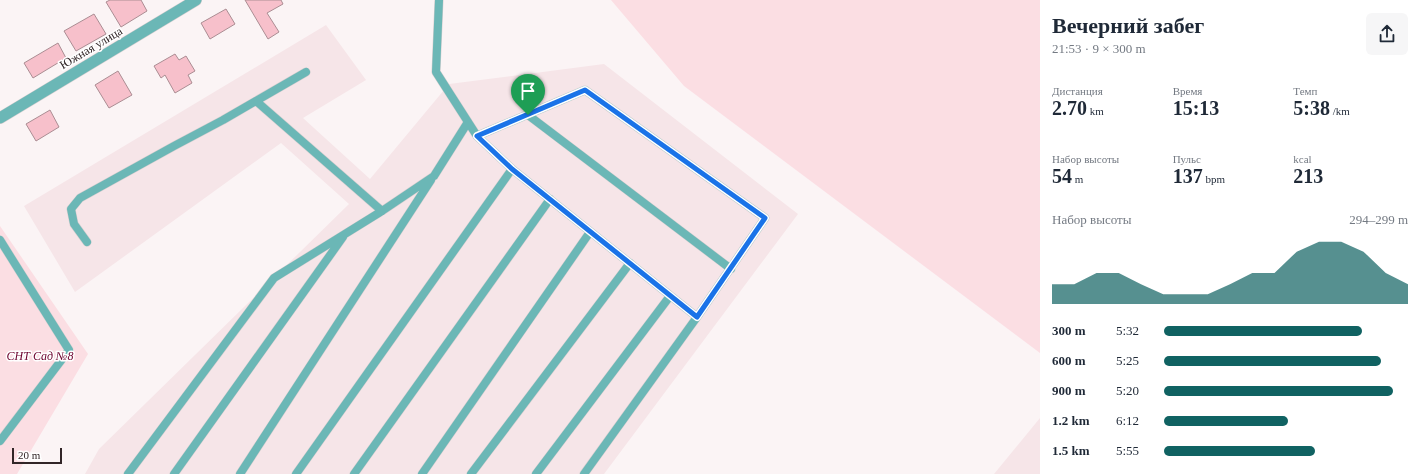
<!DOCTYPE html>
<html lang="ru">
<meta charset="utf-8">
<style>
:root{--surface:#fff;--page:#f6f6f7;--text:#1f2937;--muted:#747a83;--accent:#106262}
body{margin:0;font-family:"Times New Roman",serif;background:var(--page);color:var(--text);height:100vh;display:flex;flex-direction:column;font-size:15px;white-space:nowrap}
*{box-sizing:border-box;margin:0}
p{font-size:13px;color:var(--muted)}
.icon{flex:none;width:22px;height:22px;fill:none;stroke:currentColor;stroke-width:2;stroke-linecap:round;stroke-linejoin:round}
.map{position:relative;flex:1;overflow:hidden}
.drawer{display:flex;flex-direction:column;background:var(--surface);width:380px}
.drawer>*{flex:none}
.scale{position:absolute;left:12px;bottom:10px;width:50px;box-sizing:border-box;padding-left:4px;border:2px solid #312527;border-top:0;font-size:11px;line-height:14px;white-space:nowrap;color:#312527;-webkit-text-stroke:3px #fff;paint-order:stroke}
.pin{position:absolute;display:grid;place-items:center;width:34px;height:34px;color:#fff;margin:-41px -17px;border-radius:50% 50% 50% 0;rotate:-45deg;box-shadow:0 0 4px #0007}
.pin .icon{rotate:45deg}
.round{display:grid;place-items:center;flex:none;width:42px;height:42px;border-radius:6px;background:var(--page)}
.head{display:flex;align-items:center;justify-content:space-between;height:68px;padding:0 12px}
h1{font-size:22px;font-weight:600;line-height:30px}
.figures{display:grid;grid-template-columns:repeat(3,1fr);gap:6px;height:68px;padding:4px 12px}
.figures div{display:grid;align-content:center}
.figures b{font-size:20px;font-weight:600}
.figures small{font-size:11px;font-weight:400}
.figures p{font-size:11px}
.chart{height:112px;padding:8px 12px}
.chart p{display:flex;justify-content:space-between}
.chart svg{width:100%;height:72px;margin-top:4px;fill:var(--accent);opacity:.7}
ul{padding:0 12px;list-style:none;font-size:13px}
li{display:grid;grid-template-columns:64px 48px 1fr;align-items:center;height:30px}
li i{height:10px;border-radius:5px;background:var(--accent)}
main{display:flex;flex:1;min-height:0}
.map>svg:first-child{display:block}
.built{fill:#f6e5e8}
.green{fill:#fbdee3}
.building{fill:#f7c0cb;stroke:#ab8d93}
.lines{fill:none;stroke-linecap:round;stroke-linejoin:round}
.service-casing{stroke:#d7cfd0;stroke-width:9}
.minor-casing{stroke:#d7cfd0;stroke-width:12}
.service{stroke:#6bb7b6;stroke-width:8}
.minor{stroke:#6bb7b6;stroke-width:11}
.route-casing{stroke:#fff;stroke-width:8}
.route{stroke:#1a73e8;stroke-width:5}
.labels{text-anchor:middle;stroke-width:3;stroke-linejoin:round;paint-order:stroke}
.street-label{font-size:12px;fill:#312527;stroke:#fff}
.park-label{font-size:12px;font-style:italic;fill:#6b002d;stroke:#fff}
</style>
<main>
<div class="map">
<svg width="1040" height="474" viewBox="0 0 1040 474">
<rect width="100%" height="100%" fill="#fbf4f5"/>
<!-- built -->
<path class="built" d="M326,25L366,80L303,118L370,179L449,84L604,64L798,214L604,474H85L99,449L349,204L281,143L75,292L24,206Z
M1040,418V474H994Z"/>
<!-- green -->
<path class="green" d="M611,0H1040V353L684,86Z
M0,226L88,354L17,474H0Z"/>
<!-- building -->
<path class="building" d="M110,0H141L147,11L121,27L106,2Z
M245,0H281L283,4L267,13L279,32L268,39Z
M226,9L235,24L210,39L201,23Z
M94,14L106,34L76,51L64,31Z
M58,43L66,58L33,78L24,63Z
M175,54L179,60L186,56L195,71L188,75L192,83L175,93L165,75L161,78L154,66Z
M118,71L132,95L109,108L95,85Z
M50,110L59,127L36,141L26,124Z"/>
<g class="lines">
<defs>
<path id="service" d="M439,0L436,72L477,136L512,169L697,317
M256,101L382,211
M528,115L731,269
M477,136L585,90L765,218L697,317L584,474
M0,240L69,350L0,441
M87,242L74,224L71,209L80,198L174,146L223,120L306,72
M128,474L274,278L382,211L434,176L468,122
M174,474L343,237
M240,474L431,180
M296,474L512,169
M354,474L550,199
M422,474L590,232
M471,474L630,263
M536,474L670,296"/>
<path id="minor" d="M0,118L196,0"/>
</defs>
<!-- service casing -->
<use href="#service" class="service-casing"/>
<!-- minor casing -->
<use href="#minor" class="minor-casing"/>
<!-- service -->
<use href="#service" class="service"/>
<!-- minor -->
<use href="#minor" class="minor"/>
</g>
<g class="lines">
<defs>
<path id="route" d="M585,90L765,218L697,317L512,169L477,136Z"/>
</defs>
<!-- route casing -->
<use href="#route" class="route-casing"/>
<!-- route -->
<use href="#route" class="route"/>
</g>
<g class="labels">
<!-- street labels -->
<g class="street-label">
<text transform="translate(91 48) rotate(-31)" y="4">Южная улица</text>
</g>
<!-- park labels -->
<g class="park-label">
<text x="40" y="360">СНТ Сад №8</text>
</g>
</g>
</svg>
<div class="scale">20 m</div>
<div class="pin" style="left:528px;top:115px;background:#1e9e55"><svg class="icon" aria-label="arrive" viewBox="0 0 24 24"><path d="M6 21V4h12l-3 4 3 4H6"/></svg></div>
</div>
<section class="drawer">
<div class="head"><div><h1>Вечерний забег</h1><p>21:53 · 9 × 300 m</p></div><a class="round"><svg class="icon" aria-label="share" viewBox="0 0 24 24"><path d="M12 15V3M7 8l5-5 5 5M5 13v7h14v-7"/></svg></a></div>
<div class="figures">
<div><p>Дистанция</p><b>2.70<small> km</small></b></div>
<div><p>Время</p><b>15:13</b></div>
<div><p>Темп</p><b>5:38<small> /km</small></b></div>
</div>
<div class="figures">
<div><p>Набор высоты</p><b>54<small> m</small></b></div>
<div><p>Пульс</p><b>137<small> bpm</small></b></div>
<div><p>kcal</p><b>213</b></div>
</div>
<div class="chart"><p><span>Набор высоты</span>294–299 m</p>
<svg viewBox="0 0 160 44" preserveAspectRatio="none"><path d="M0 44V32L10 32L20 25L30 25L40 32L50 38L60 38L70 38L80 32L90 25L100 25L110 12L120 6L130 6L140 12L150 25L160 32V44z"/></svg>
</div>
<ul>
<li><b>300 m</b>5:32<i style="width:81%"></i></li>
<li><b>600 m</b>5:25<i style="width:89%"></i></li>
<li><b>900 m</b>5:20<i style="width:94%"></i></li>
<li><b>1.2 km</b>6:12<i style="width:51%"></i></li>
<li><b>1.5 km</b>5:55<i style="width:62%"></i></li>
</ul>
</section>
</main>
